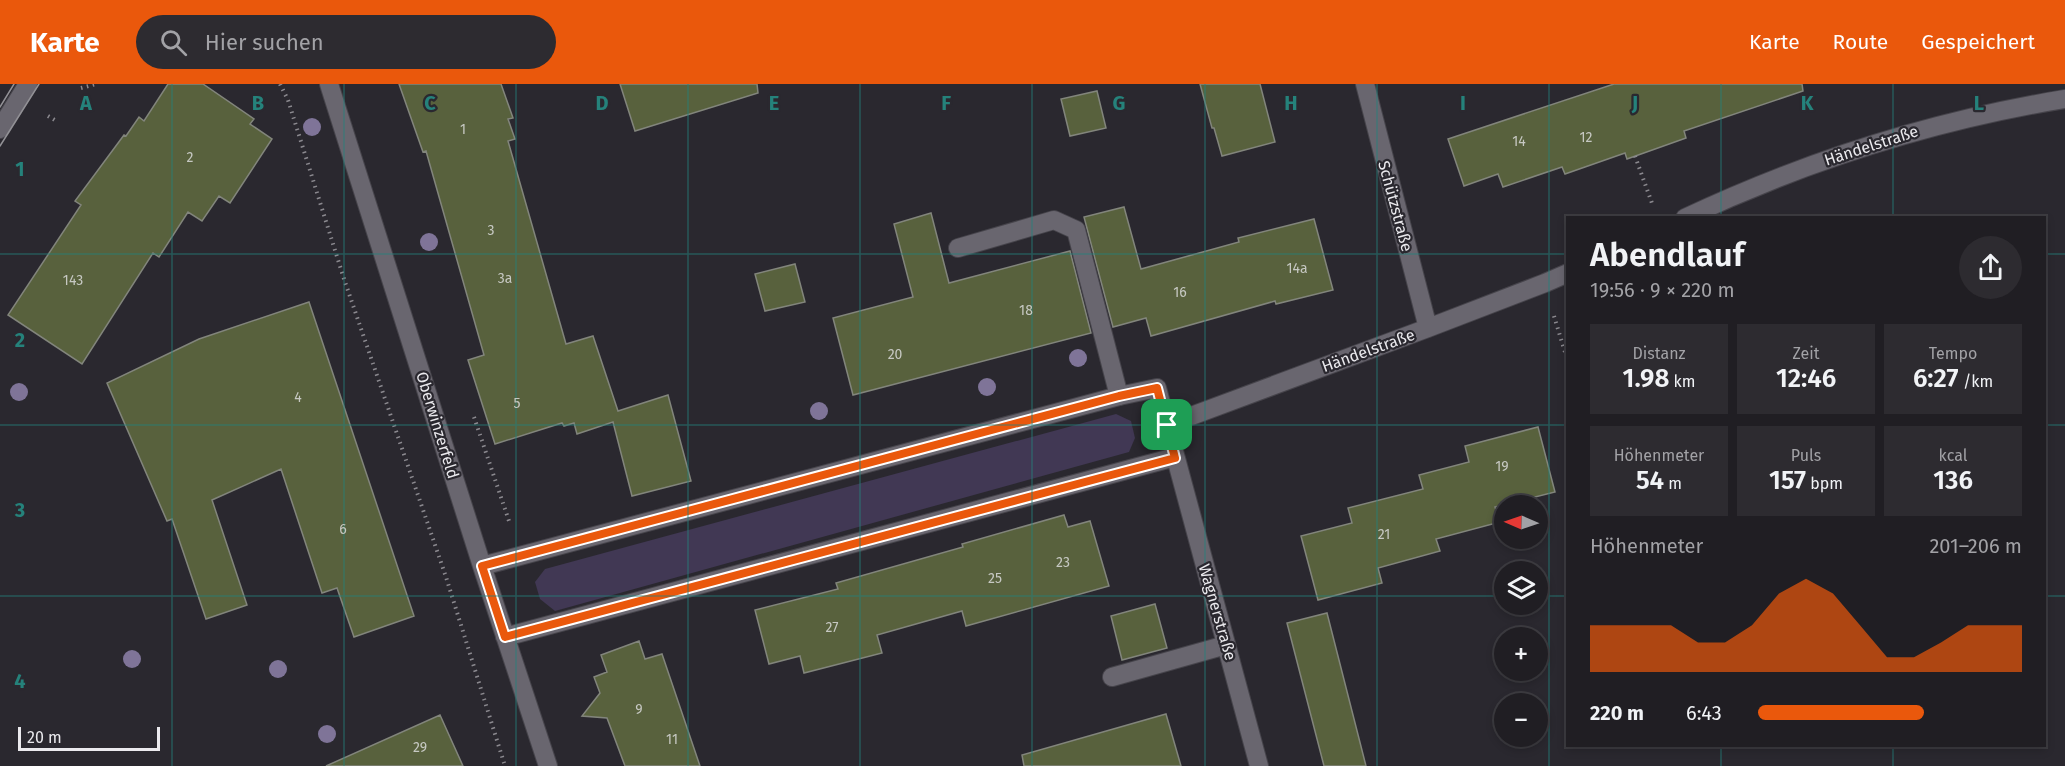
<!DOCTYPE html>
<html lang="de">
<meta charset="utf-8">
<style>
:root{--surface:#201e23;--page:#2d2b30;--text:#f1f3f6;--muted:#a2a2a6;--line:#3d3c41;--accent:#ea580c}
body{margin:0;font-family:"Fira Sans",sans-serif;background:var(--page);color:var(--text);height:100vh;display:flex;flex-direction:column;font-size:22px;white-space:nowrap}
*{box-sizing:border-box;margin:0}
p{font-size:20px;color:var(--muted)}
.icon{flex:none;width:33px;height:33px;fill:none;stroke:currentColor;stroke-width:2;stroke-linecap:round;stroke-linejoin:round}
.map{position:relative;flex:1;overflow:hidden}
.sheet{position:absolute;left:1566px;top:132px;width:480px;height:531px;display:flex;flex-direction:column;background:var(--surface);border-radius:0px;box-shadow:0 3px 9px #0003,0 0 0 2px var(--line)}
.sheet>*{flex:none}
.needle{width:39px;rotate:272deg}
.buttons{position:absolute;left:1494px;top:411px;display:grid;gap:12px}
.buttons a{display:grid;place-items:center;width:54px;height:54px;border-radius:50%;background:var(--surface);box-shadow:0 3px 9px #0003,0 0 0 2px var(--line);font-size:30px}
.scale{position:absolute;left:18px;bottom:15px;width:142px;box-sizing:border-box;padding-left:6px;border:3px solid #ebeaee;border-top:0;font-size:16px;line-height:21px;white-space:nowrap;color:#ebeaee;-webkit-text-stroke:4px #2a282f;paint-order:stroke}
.pin{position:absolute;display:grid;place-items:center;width:51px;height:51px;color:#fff;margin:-26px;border-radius:12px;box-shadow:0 3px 9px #0006}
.round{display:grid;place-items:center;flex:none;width:63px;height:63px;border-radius:32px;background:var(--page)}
.overview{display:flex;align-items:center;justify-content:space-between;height:102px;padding:0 24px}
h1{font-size:33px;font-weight:600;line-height:45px}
.stats{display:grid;grid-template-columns:repeat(3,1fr);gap:9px;height:102px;padding:6px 24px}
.stats div{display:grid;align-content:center;border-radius:0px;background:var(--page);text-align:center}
.stats b{font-size:26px;font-weight:600}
.stats small{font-size:16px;font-weight:400}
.stats p{font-size:16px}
.chart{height:168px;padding:12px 24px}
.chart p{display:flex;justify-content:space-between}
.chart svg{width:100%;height:108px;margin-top:6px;fill:var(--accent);opacity:.7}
ul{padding:0 24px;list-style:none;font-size:20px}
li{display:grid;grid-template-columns:96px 72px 1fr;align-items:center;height:45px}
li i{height:15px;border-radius:8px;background:var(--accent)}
header{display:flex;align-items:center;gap:36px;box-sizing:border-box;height:84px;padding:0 30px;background:var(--accent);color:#fff}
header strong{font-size:28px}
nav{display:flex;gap:33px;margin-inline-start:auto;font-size:21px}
.search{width:420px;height:54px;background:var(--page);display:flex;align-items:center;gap:15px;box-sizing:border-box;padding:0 21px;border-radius:33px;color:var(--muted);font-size:22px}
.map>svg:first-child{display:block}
.green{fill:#413854}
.building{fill:#58613d;stroke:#82857c;stroke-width:1.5}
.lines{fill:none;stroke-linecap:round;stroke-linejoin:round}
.lane-casing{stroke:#46444b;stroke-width:20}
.street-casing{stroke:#46444b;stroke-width:20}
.secondary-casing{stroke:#46444b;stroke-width:20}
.path{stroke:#8b898f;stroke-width:4;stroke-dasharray:1.5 4.5;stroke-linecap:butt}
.lane{stroke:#69666f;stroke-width:18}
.street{stroke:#69666f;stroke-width:18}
.secondary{stroke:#69666f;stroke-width:18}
.tram{stroke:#929196;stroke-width:1.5}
.tree{fill:#7f7498}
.route-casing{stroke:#fff;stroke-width:12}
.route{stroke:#ea580c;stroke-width:8}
.grid{fill:none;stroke:#25827b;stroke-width:1.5;stroke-opacity:0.55}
.labels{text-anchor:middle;stroke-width:4.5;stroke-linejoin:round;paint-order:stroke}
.number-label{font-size:14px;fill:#c6c8c2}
.street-label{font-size:16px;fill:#ebeaee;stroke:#2a282f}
.grid-label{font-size:20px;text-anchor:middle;font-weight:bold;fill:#25827b;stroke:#2a282f;stroke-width:4.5;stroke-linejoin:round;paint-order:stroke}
</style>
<header>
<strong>Karte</strong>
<div class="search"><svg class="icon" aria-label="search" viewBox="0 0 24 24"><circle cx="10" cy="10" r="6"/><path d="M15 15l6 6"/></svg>Hier suchen</div>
<nav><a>Karte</a><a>Route</a><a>Gespeichert</a></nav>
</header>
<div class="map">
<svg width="2065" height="682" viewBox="0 0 2065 682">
<rect width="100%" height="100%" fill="#2a282f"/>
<!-- green -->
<path class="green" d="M1116,330L1131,337L1135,354L1129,368L555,527L540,515L535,498L545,485Z"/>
<!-- building -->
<path class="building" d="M168,0H203L254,35L250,40L272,55L230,119L219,112L202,137L188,128L159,173L153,169L82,280L8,231L81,121L75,117L124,51L126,52L139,33L144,37Z
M399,0H501L513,34L508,35L515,55L508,57L566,260L593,252L618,327L668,311L691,397L632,412L613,338L577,350L574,339L564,342L562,339L495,360L468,276L484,271L426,67L423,68Z
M620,0H757L758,9L635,47Z
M1200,0H1260L1275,58L1222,72L1214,44H1212Z
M1614,0H1802L1803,7L1684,47L1686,54L1627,75L1625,69L1565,90L1562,83L1503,103L1498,90L1464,102L1448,55Z
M1097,7L1106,44L1070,52L1061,15Z
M1124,123L1141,185L1239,158L1238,154L1314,135L1333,206L1276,220L1275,217L1151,252L1146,234L1113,243L1084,133Z
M931,129L949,199L1070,167L1091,249L853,311L833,234L913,213L894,140Z
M795,180L805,218L765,227L755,190Z
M309,218L414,532L354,553L337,504L322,509L281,385L212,416L247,521L206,535L172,435L167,437L107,299L199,255Z
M1538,343L1555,408L1495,423L1500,438L1436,455L1440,467L1378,484L1382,499L1318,516L1301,452L1352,439L1348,424L1423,405L1419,391L1469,378L1465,362Z
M1064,431L1068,443L1090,437L1109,502L966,542L962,527L877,551L882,569L804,589L800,572L769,580L755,526L838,505L836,499L963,463L962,460Z
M1155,520L1167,564L1122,576L1111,532Z
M1327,529L1366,682H1324L1287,539Z
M639,557L645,575L662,570L700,682H625L607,634L582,632L600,609L594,593L607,588L601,571Z
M1166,630L1181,682H1024L1022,671Z
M440,631L463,682H326Z"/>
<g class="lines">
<defs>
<path id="lane" d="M958,164L1054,136L1076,146L1119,312
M1112,593L1226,561"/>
<path id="street" d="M329,0L482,482L548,682
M1365,0L1428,244
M1685,134C1808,76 1931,37 2065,15
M1167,341L1428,244L1545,199L1568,189
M482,482L1119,312L1157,304L1259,682
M505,553L1175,373"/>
<path id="secondary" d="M0,45L28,0"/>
</defs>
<!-- lane casing -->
<use href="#lane" class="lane-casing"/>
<!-- street casing -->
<use href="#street" class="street-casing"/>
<!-- secondary casing -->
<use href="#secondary" class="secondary-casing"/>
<!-- path -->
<path class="path" d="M280,0L288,16L344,195L446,493L505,682
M81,4L96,0
M48,32L58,38
M1635,72L1653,122
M1554,232L1568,278
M474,333L510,440"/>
<!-- lane -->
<use href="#lane" class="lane"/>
<!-- street -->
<use href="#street" class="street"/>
<!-- secondary -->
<use href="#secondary" class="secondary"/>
<!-- tram -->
<path class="tram" d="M0,23L14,0
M0,62L39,0"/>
</g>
<!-- trees -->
<g class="tree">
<circle cx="312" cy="43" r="9"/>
<circle cx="429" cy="158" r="9"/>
<circle cx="1078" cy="274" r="9"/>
<circle cx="987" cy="303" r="9"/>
<circle cx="19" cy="308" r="9"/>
<circle cx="819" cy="327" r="9"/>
<circle cx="132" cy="575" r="9"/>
<circle cx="278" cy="585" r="9"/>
<circle cx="327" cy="650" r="9"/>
</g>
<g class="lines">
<defs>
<path id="route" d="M1157,304L1175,374L505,553L482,482L1119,312Z"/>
</defs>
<!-- route casing -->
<use href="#route" class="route-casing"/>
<!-- route -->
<use href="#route" class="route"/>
</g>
<!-- grid -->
<path class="grid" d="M172,0V682M344,0V682M516,0V682M688,0V682M860,0V682M1032,0V682M1205,0V682M1377,0V682M1549,0V682M1721,0V134M1893,0V134M0,170H1568M2044,170H2065M0,341H1568M2044,341H2065M0,512H1504M1538,512H1568M2044,512H2065M1721,662V682M1893,662V682"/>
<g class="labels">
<!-- number labels -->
<g class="number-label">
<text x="463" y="50">1</text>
<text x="1586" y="58">12</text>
<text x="1519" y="62">14</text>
<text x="190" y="78">2</text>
<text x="491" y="151">3</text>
<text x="1297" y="189">14a</text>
<text x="505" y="199">3a</text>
<text x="73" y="201">143</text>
<text x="1180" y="213">16</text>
<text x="1026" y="231">18</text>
<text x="895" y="275">20</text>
<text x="298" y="318">4</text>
<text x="517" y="324">5</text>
<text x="1502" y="387">19</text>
<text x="343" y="450">6</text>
<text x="1384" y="455">21</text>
<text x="1063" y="483">23</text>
<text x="995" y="499">25</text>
<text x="832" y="548">27</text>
<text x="639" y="630">9</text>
<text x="672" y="660">11</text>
<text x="420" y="668">29</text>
</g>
<!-- street labels -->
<g class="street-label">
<text transform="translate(1871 61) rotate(-18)" y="6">Händelstraße</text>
<text transform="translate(1396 122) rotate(75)" y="6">Schützstraße</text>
<text transform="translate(1368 266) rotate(-20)" y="6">Händelstraße</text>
<text transform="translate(438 341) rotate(73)" y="6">Oberwinzerfeld</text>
<text transform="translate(1218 528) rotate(74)" y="6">Wagnerstraße</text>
</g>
</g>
<g class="grid-label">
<text x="86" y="26">A</text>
<text x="258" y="26">B</text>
<text x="430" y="26">C</text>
<text x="602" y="26">D</text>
<text x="774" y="26">E</text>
<text x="946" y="26">F</text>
<text x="1119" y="26">G</text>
<text x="1291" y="26">H</text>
<text x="1463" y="26">I</text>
<text x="1635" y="26">J</text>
<text x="1807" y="26">K</text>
<text x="1979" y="26">L</text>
<text x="20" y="92">1</text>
<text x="20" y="263">2</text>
<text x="20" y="433">3</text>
<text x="20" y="604">4</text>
</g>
</svg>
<div class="buttons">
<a><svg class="needle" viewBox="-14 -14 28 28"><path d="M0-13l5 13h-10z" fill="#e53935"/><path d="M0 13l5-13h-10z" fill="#a2a2a6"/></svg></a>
<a><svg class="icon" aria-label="layers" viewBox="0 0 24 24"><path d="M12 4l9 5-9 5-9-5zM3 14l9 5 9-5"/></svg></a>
<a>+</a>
<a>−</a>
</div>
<div class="scale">20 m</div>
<div class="pin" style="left:1167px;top:341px;background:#1e9e55"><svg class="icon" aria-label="arrive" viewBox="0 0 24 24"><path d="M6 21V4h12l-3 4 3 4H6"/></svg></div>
<section class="sheet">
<div class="overview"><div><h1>Abendlauf</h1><p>19:56 · 9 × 220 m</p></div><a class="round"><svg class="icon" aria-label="share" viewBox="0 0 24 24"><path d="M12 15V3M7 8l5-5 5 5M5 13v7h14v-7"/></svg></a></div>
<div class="stats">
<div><p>Distanz</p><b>1.98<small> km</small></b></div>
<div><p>Zeit</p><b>12:46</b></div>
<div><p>Tempo</p><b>6:27<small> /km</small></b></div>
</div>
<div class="stats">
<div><p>Höhenmeter</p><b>54<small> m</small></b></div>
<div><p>Puls</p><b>157<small> bpm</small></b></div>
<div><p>kcal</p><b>136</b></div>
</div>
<div class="chart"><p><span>Höhenmeter</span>201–206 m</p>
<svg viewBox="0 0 160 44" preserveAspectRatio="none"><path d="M0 44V25L10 25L20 25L30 25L40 32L50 32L60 25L70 12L80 6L90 12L100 25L110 38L120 38L130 32L140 25L150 25L160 25V44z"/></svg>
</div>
<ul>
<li><b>220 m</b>6:43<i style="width:63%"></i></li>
</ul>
</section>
</div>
